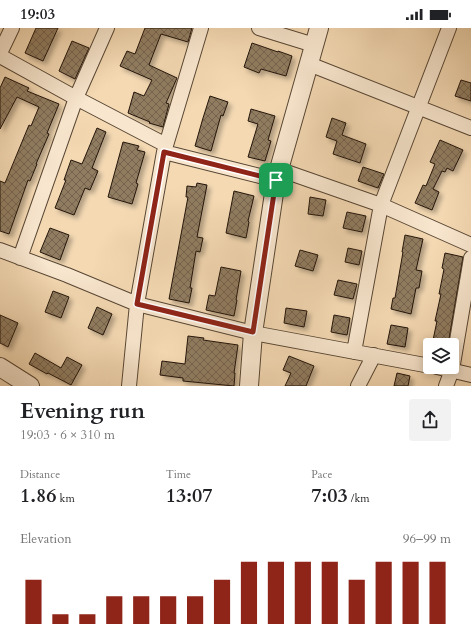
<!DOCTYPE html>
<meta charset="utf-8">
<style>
:root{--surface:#fff;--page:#f2f2f2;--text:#202124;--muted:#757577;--accent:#8f2418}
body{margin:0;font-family:Cardo,serif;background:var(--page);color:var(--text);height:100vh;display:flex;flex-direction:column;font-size:15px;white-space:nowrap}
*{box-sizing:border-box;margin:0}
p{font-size:13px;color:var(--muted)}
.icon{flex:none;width:22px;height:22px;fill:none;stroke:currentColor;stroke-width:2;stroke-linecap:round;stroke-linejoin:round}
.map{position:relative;height:358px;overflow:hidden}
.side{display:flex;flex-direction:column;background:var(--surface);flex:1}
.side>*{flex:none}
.buttons{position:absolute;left:423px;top:310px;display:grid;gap:8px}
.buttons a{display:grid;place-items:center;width:36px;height:36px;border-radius:4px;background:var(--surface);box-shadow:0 2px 10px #0003;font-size:20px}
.pin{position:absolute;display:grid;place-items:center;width:34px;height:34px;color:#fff;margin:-17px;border-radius:8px;box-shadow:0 2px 6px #0006}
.round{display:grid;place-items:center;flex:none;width:42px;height:42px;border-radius:4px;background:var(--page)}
.headline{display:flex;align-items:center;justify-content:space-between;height:68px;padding:0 20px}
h1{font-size:22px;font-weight:700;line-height:30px}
.metrics{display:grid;grid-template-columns:repeat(3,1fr);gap:6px;height:68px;padding:4px 20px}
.metrics div{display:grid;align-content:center}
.metrics b{font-size:20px;font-weight:700}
.metrics small{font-size:11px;font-weight:400}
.metrics p{font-size:11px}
.chart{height:112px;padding:8px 20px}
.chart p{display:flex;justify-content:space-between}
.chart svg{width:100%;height:72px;margin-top:4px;stroke:var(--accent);stroke-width:6}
.status{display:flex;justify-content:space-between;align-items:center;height:28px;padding:0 20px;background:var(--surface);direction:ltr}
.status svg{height:11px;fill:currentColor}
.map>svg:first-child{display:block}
.building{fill:url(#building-cross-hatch);stroke:#231509;filter:url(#shadow)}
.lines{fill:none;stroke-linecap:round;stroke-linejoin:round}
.minor-casing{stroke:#574634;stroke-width:16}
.tertiary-casing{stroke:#574634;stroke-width:20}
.minor{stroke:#f8e6ce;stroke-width:14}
.tertiary{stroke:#f8e6ce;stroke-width:18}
.route-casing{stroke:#fff;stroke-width:8}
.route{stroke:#8f2418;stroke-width:5}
</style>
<div class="status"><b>19:03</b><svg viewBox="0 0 49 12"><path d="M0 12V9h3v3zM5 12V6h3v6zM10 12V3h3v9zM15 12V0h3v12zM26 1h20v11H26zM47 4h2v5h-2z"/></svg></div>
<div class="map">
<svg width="471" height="358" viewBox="0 0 471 358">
<defs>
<pattern id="building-cross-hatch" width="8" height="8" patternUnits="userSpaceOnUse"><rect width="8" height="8" fill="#907b61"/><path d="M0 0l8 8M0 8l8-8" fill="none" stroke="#75644e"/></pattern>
<filter id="shadow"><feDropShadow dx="3.5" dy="3.5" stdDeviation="2" flood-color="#0004"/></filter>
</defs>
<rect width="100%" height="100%" fill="#f4d9b3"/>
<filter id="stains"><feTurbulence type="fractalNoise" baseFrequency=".005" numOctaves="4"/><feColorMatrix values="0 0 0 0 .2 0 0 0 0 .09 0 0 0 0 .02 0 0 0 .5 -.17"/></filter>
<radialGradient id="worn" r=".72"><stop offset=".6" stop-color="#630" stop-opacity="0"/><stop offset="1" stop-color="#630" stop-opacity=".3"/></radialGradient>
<!-- building -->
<path class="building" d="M36,0H58L43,33L25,25Z
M145,0H192L188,14L161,6L149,37L177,50L166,75L169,76L163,99L149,95L150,94L128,85L134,64L144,68L152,52L120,38L127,23L135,26Z
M72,13L89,20L75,51L59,43Z
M252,15L278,24V23L292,28L286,48L261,41L259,45L244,39Z
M5,49L29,60L27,63L59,76L47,105L49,106L36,136H37L30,153L28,152L9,206L0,203V153L5,155L29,97L31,98L39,79L17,69L0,101V60Z
M461,52L471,55V73L455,68Z
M210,68L228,74L223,88L221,87L211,123L195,118L203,90Z
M251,81L275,88L268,112L271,113L265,133L248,129L258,96L248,93Z
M332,90L346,95L342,107L366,116L360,135L333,126L337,113L326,109Z
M97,100L106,104L92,140L98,143L90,162L85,160L74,187L55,180L66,152H64L71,132L82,136Z
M440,112L463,122L453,143L447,140L445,144L442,143L433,161L439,164L432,182L415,175L423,157L426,158L435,136L430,134Z
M123,114L139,118L137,122L145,124L136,155L138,156L132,176L108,169Z
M363,139L384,146L378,160L358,153Z
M197,155L207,157L197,209L203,210L200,224L196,223L190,260H192L189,275L169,271L188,169H186L187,158L196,159Z
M234,163L254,168L248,193L249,194L246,210L226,205Z
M310,169L326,172L323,188L308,186Z
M347,184L366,188L362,204L343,200Z
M50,200L69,207L60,232L40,224Z
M405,207L423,211L416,242L422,243L419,260H416L411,286L391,281L393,270H395L403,224H402Z
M348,220L362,223L359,237L345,234Z
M300,222L318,227L313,243L295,238Z
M445,225L463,229L448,317H432L437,293H435L441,266H439L444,241L442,240Z
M221,239L241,243L236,272H237L234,288L206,282L209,267L215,268Z
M338,252L357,256L353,271L334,267Z
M53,263L69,269L61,290L45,284Z
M97,279L112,286L103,307L88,300Z
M286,280L307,283L304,299L284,295Z
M0,287L18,295L8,319L0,315Z
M334,287L350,290L347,307L331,304Z
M391,297L408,300L405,319L387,316Z
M188,308L204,310L203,312L238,317L234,345H235L234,358L183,353V350L160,347L162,333L185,336Z
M35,325L61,340L67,329L82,337L71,357L48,345L47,346L29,336Z
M289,328L314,338L306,358H285L291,345L283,342Z
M397,345L410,348L408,358H394Z"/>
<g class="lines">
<defs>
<path id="minor" d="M259,0L314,17
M0,25L12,0
M0,28L76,70L166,117
M309,36L471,100
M164,124L276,152
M278,141L381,177L471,217
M0,222L67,247L137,276L253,305L430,338
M20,230L76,70L107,0
M354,324L381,177L449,0
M437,339L471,347
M129,358L137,276L164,124L201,0
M358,358L374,327
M446,358L452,342L471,230"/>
<path id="tertiary" d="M0,339L30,358
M249,358L253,305L276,152L319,0"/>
</defs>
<!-- minor casing -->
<use href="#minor" class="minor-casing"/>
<!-- tertiary casing -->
<use href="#tertiary" class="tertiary-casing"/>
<!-- minor -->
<use href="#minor" class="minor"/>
<!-- tertiary -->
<use href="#tertiary" class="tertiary"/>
</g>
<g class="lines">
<defs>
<path id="route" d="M164,124L276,152L253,304L137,276Z"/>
</defs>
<!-- route casing -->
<use href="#route" class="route-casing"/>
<!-- route -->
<use href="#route" class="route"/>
</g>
<rect width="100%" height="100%" filter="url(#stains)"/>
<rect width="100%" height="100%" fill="url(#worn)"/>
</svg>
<div class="buttons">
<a><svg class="icon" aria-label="layers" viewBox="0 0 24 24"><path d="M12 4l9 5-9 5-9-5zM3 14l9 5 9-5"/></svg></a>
</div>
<div class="pin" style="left:276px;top:152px;background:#1e9e55"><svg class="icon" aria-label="arrive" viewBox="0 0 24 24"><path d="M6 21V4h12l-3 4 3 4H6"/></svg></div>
</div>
<section class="side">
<div class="headline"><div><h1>Evening run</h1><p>19:03 · 6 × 310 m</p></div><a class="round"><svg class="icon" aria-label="share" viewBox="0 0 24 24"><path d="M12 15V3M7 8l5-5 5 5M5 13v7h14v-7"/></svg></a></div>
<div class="metrics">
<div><p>Distance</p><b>1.86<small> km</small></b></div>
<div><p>Time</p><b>13:07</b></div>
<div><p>Pace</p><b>7:03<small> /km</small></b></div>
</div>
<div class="chart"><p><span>Elevation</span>96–99 m</p>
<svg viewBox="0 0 160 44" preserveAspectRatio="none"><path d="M5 44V17M15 44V38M25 44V38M35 44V27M45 44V27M55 44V27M65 44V27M75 44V17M85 44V6M95 44V6M105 44V6M115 44V6M125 44V17M135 44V6M145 44V6M155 44V6"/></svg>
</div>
</section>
